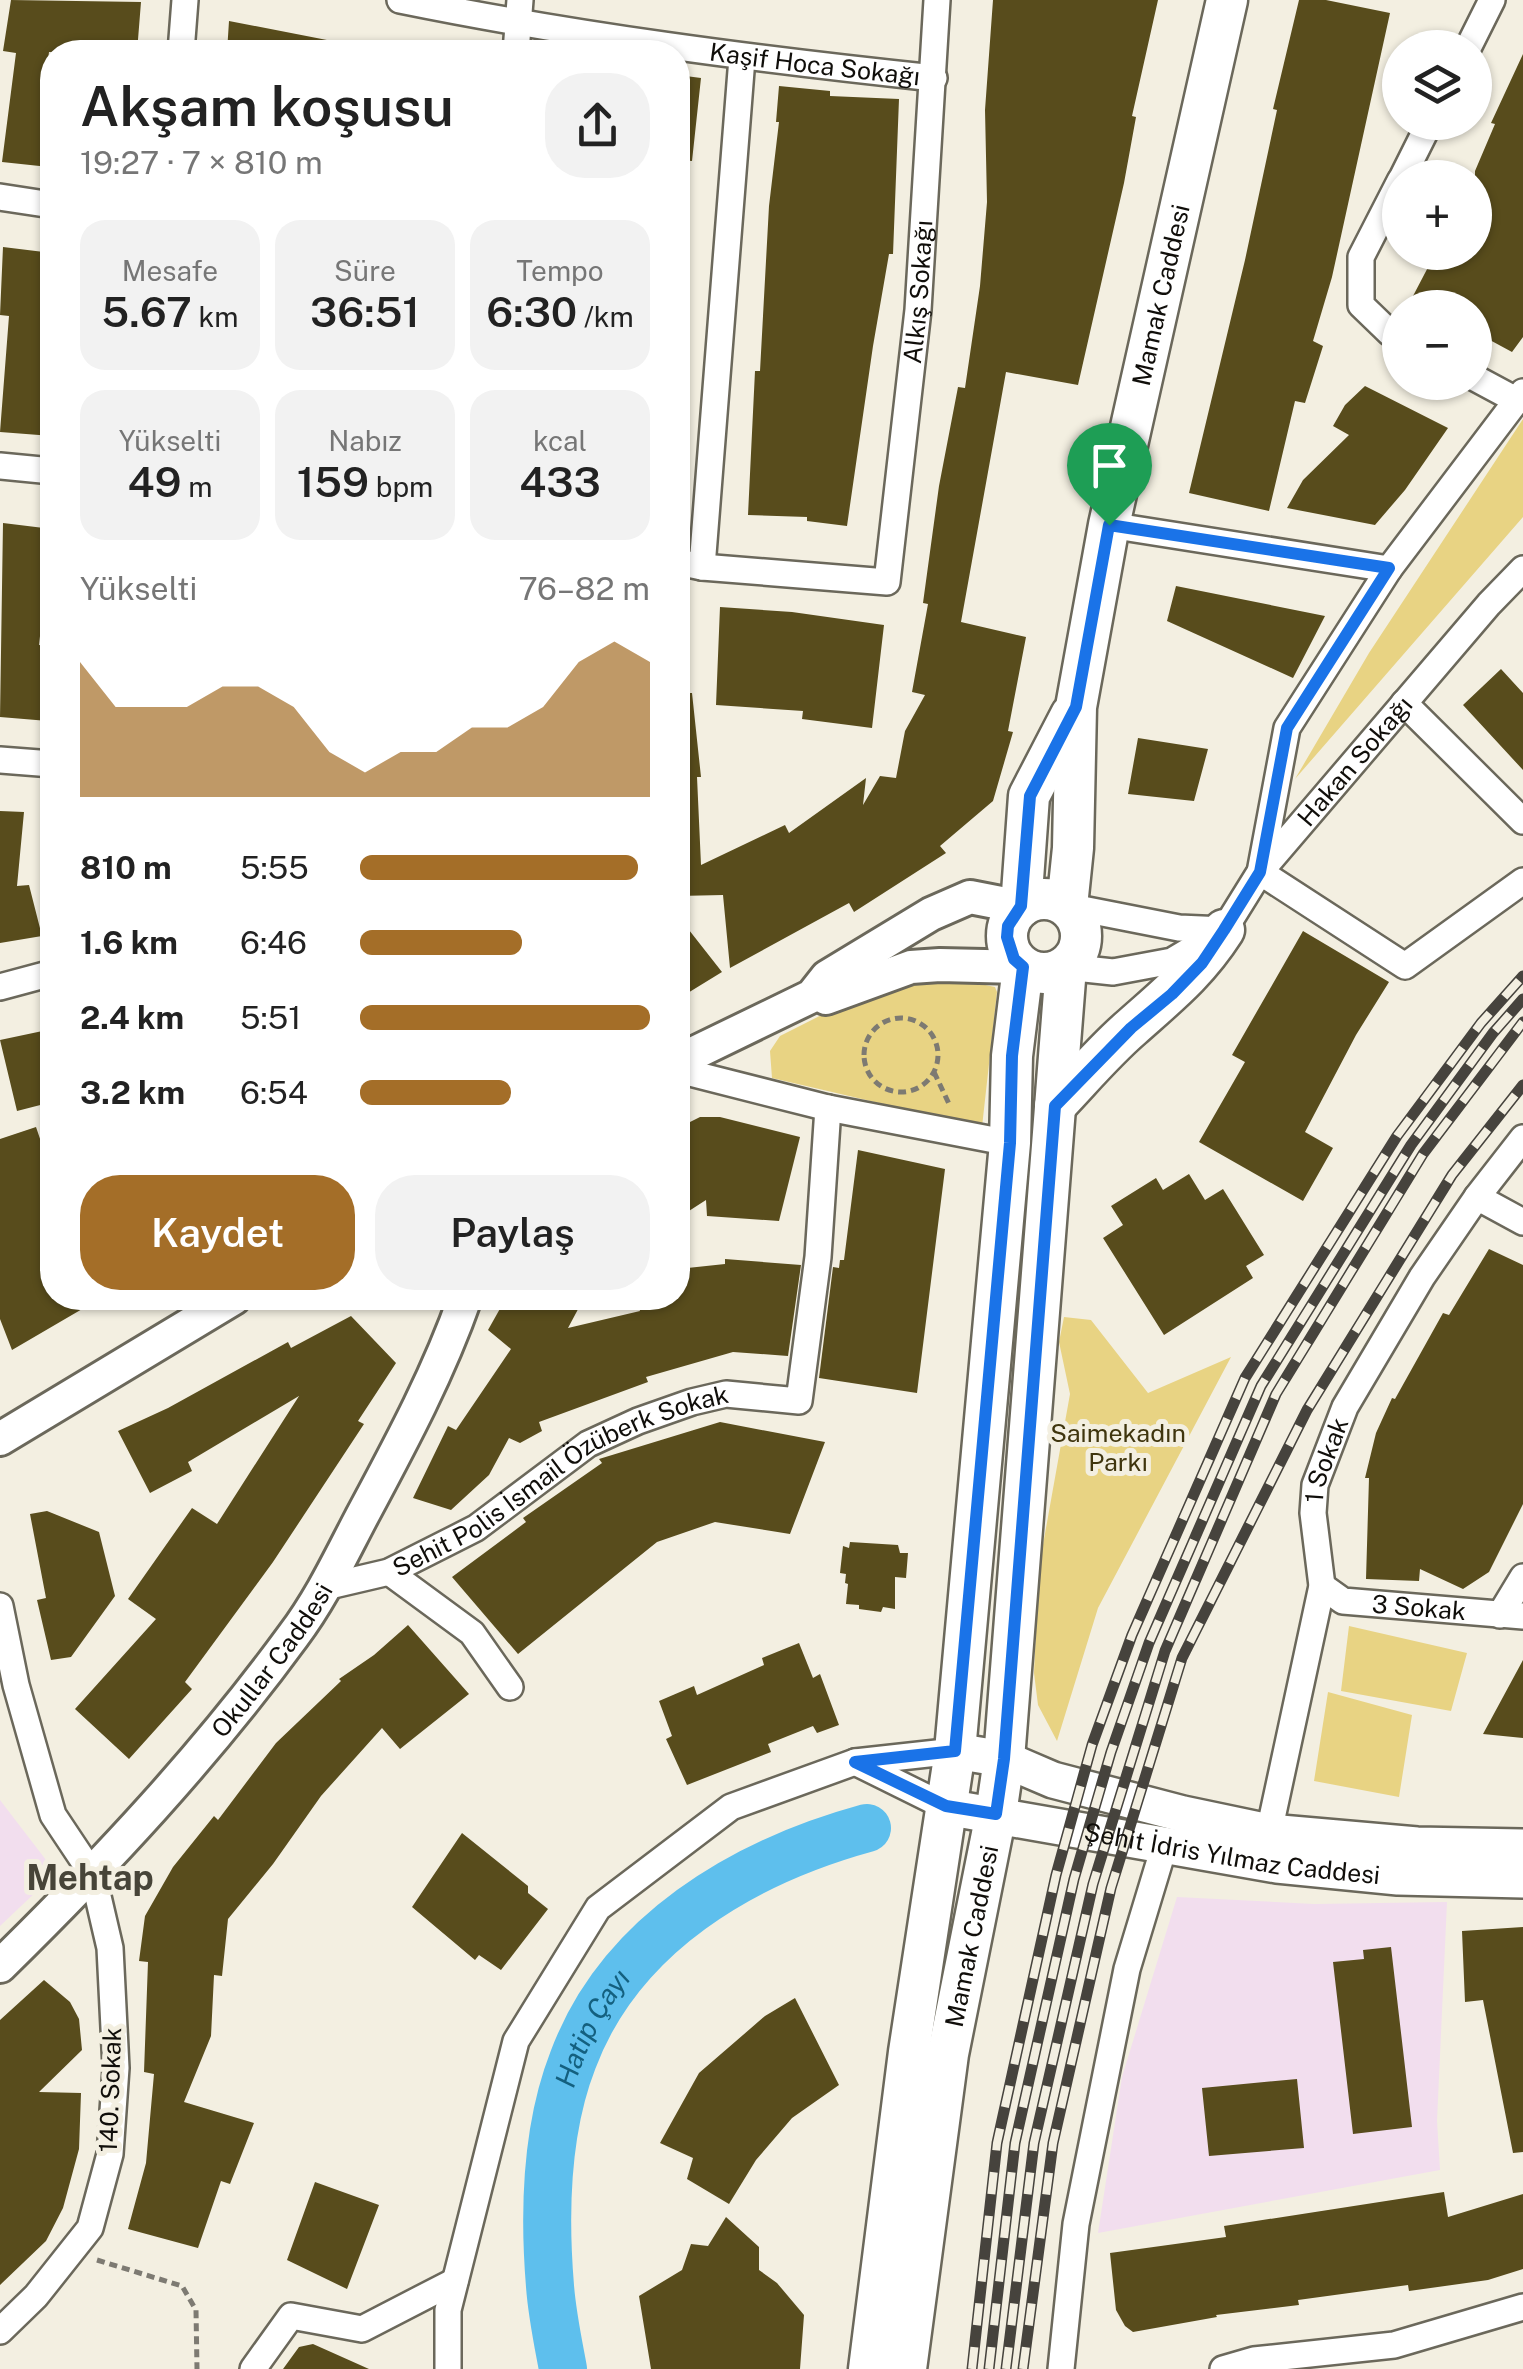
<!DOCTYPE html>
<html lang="tr">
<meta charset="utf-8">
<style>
:root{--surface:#fff;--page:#f2f2f2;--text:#222;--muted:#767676;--accent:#a46e28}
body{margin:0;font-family:"Public Sans",sans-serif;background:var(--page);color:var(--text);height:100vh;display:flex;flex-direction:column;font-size:38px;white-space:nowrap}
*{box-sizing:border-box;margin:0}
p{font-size:32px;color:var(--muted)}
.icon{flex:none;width:55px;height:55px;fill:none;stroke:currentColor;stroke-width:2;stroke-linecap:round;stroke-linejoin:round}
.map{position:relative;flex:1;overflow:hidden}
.side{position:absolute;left:40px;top:40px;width:650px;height:1270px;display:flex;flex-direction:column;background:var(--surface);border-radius:40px;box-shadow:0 2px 8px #0004}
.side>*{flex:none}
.fabs{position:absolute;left:1382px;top:30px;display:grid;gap:20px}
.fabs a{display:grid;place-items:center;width:110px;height:110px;border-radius:50%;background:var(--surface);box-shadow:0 2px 8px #0004;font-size:50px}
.pin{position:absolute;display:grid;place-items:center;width:85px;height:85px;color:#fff;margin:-102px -42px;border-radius:50% 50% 50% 0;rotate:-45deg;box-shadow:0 0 10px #0007}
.pin .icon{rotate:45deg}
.round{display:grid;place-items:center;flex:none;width:105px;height:105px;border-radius:40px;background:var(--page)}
.overview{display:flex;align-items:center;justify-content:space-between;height:170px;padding:0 40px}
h1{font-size:55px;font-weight:600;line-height:75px}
.metrics{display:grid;grid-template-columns:repeat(3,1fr);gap:15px;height:170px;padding:10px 40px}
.metrics div{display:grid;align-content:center;border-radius:25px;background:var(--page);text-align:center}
.metrics b{font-size:42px;font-weight:600}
.metrics small{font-size:28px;font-weight:400}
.metrics p{font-size:28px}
.chart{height:280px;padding:20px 40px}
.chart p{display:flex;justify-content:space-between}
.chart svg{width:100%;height:180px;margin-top:10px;fill:var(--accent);opacity:.7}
.action{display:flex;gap:20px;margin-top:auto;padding:20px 40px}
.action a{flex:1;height:115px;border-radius:40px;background:var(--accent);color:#fff;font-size:40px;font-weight:600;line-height:115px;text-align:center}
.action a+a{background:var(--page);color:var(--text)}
ul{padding:0 40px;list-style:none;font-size:32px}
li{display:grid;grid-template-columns:160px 120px 1fr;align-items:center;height:75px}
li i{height:25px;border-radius:12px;background:var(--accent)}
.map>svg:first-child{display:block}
.education{fill:#f2deee}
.green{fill:#e8d383}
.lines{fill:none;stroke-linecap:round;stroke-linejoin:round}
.river{stroke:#5ebfed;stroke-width:48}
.building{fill:#584c1c}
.minor-casing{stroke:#6b685b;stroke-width:30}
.tertiary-casing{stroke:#6b685b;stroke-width:38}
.secondary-casing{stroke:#6b685b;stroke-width:40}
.primary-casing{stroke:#6b685b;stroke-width:45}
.path{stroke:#7d7a72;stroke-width:5;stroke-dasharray:8 5;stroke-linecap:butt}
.minor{stroke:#fff;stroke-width:25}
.tertiary{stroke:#fff;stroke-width:32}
.secondary{stroke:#fff;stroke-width:35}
.primary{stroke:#fff;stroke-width:40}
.rail-casing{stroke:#46433d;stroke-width:11}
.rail{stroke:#f3efe1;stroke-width:8;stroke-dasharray:22;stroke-linecap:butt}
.route-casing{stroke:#fff;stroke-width:20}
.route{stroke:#1a73e8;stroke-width:12}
.labels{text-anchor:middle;stroke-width:10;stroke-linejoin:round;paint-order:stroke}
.street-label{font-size:25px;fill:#100e0a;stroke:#f3efe1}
.park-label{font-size:25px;fill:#3f350e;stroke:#f3efe1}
.water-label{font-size:28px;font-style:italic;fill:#14607f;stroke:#f3efe1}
.district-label{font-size:35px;font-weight:bold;fill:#474438;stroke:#f3efe1}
</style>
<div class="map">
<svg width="1523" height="2369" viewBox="0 0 1523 2369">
<rect width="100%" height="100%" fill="#f3efe1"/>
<!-- education -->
<path class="education" d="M0,1800L56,1873L0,1926Z
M1177,1897L1314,1904L1447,1902L1437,2121L1440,2170L1098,2233L1122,2077Z"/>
<!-- green -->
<path class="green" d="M1523,419V517L1295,779L1369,653Z
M933,974L995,987L997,992L982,1127L772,1078L770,1051L780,1036L879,986Z
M1064,1317L1091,1320L1148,1393L1231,1357L1098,1608L1057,1741L1038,1705L1034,1673L1039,1567L1070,1394L1059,1342Z
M1349,1626L1467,1653L1451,1711L1341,1691Z
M1328,1692L1412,1715L1399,1797L1314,1781Z"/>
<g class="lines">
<!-- river -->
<path class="river" id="s1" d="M563,2369C558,2342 552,2314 550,2286C544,2213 546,2129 573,2060C620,1934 743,1862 867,1828"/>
</g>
<!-- building -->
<path class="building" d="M11,0L141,2L137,52H49L44,91L52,92L49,167L2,162L16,53L3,51Z
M993,0H1158L1132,116L1136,117L1124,183L1078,385L1006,372L961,622L1026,637L1008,731L1013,732L993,801L940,846L946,853L854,912L849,903L730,968L723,895L678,896V693H692L701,777H697L701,865L785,825L789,833L866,778L863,805L880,776L896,778L905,731L925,695L912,692L928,604L923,603L939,486L958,387L965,388L980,286L987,202L985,110Z
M1299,0H1326L1390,13L1332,277L1313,341L1323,346L1305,403L1295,401L1269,511L1189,493L1245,260L1277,110L1273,109Z
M229,21L332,41L331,52H227Z
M1523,54V337L1512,352L1475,332V308H1434L1413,296L1436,252H1475V171L1495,124L1491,123Z
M678,75L701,78L692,161L678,160Z
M779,86L830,91V96L899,99L893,254H889L873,346L847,526L807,521V517L748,515L755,371H760L769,206L779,122H776Z
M3,247L52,253L45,349H52V436L0,432L9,316L0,315Z
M1365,386L1448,428L1405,490L1375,525L1287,508L1303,480L1349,435L1333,426L1345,405Z
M3,523L52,529L39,645L52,646L48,721L0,717Z
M1176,586L1325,616L1293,678L1167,621Z
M720,607L792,612L884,625L872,728L802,719L803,711L716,705Z
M1501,669L1523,693V770L1463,705Z
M1138,738L1208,749L1194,801L1128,794Z
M0,811L24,812L17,886L29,885L42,936L0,943Z
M678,916L722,972L678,999Z
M1303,931L1389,982L1356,1035L1305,1132L1333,1148L1303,1201L1199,1142L1245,1062L1232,1055Z
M52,1029V1102L17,1111L0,1040Z
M700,1117H720L800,1137L779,1221L707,1216L706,1200L678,1218V1128Z
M36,1127L52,1174V1298H101L12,1350L0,1319V1139Z
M858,1150L945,1169L917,1393L819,1378L833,1267L839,1268L840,1260H844Z
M1189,1174L1205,1200L1223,1189L1264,1255L1246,1266L1253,1278L1164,1335L1103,1238L1123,1225L1111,1206L1156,1178L1163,1190Z
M1489,1249L1523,1265V1504L1489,1572L1463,1589L1420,1569L1419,1581L1366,1579L1369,1478H1365L1376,1433L1392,1398L1395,1399L1443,1313L1449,1315Z
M725,1259L801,1265L788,1356L733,1352L646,1377L648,1382L539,1422L542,1431L520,1443L509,1438L489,1475L451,1510L413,1498L448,1426L456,1430L511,1349L488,1330L506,1298H584L568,1328L640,1311L636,1298H678V1269L725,1264Z
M351,1316L396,1363L358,1421L364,1424L273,1562L185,1682L192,1689L129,1759L75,1709L156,1619L128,1599L192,1508L217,1524L299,1396L188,1462L192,1471L150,1493L118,1431L168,1408L288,1342L291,1348Z
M720,1422L825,1442L790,1534L715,1522L657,1542L518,1654L452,1577L526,1522L523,1518L602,1463L599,1459Z
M47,1511L99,1532L115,1596L71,1657L51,1660L37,1600L46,1598L30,1514Z
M850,1542L898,1545L900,1553H908L906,1578L895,1577V1609L883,1607L881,1612L859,1609V1605L846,1604L848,1584L845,1583L846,1574L840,1573L843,1546L849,1548Z
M408,1625L469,1694L400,1749L382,1728L321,1796L273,1864L228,1919L222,1976L214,1975L211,2036L184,2102L254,2123L230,2184L221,2181L198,2248L128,2229L146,2163L154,2074L144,2072L148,1962L139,1961L145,1916L173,1867L214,1816L218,1820L276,1743L341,1681L339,1679L374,1655Z
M799,1643L813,1678L820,1674L839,1725L817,1733L813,1726L768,1744L771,1752L687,1785L666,1739L672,1736L659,1701L694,1686L697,1695L764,1665L762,1658Z
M1523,1660V1738L1483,1734Z
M462,1833L528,1886V1893L548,1909L501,1970L479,1955L475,1960L412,1907Z
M1523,1927V2152L1513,2153L1483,2000L1465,2002L1462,1931Z
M1391,1947L1412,2127L1353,2134L1333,1962L1364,1959L1363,1950Z
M44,1980L70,2002L79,2019L82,2050L39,2092L81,2093L79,2149L63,2208L46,2241L0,2285V2020Z
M795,1998L839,2085L792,2118L756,2160L729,2204L687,2179L693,2158L660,2143L699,2073L765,2016Z
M1297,2079L1304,2148L1209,2156L1202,2088Z
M315,2182L379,2205L347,2289L287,2260Z
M1444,2192L1448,2217L1523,2194V2269L1488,2280L1409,2291L1408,2285L1298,2300L1299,2305L1216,2315L1217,2317L1133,2332L1125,2326L1116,2310L1110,2253L1226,2237L1224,2226Z
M726,2217L759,2247V2270L777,2283L804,2315L800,2369H651L639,2296L682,2270L691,2244L708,2246Z
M313,2344L369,2369H283L299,2347Z"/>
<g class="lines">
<defs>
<g id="minor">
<path id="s2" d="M400,0C577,36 755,59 934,78"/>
<path d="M1468,48L1492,0"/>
<path d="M181,52L185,0"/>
<path d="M516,52L520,0"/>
<path d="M1402,178L1430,122"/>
<path d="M1400,181L1361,257V305L1390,333L1400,339"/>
<path d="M0,197L52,205"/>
<path d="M1475,378L1516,400"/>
<path d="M0,466L52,471"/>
<path d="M1109,525L1389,569"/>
<path id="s3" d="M678,562L702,567L887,582L918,310L937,0"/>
<path d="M702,567L742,58"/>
<path d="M1404,703L1523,821"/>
<path d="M0,760L52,764"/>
<path d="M1261,867L1287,728L1389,569L1523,392"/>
<path d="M1260,872L1405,966L1523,881"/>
<path d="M1067,906L1179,928L1224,930"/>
<path id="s4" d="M1066,967L1113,972L1172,961L1224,930L1260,872L1489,604L1523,569"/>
<path d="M0,987L52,973"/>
<path d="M678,1070L828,1108L1010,1143"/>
<path d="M1477,1197L1523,1222"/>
<path d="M389,1572L472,1633L510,1687"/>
<path id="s5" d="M1322,1586L1343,1601L1523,1616"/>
<path id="s6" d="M325,1587L389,1572L476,1528L588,1444L638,1421L692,1402L726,1394L799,1401L818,1257L828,1108"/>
<path d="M0,1606L16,1685L53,1815L93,1875L110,1948L116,2068L110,2154L90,2228L36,2296L0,2331"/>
<path d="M1500,1615L1523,1577"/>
<path d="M855,1762L946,1807"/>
<path id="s7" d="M1269,1832L1322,1586L1313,1513L1315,1485L1345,1407L1422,1277L1477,1197L1523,1138"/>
<path d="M253,2369L291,2316L362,2329L455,2281"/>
<path d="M448,2369V2310L516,2041L598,1908L731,1807L855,1762L955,1751"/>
<path d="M1061,2369L1076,2224L1127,1969L1164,1847"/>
<path d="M1223,2369L1254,2360L1394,2345L1523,2307"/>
</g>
<g id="tertiary">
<path d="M826,998L911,967L940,965L1023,967"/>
<path d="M678,1061L812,996L827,977L931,914L970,897L1021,907"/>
<path d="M0,1439L234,1298"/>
<path id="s8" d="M0,1966C105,1863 206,1755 293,1636C321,1599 340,1558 361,1518C400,1445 438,1375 465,1298"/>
</g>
<g id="secondary">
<path d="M955,1751L1004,1759L1053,1780L1183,1814L1269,1832L1417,1845L1523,1847"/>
<path id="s9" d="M946,1807L1277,1865L1398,1877L1523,1880"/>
</g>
<g id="primary">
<circle cx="1044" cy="936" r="37"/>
<path id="s10" d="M1067,906L1073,848L1076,707L1109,525L1227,0"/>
<path d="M1021,907L1029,796L1071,715"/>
<path d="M1055,1106C1080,1080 1104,1051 1132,1027C1169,994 1197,972 1224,930"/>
<path d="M869,2369L909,2052L955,1751L1010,1143L1012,1056L1023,967"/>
<path id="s11" d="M906,2369L948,2054L996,1814L1004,1759L1066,967"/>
</g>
</defs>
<!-- minor casing -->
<use href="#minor" class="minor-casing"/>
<!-- tertiary casing -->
<use href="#tertiary" class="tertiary-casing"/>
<!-- secondary casing -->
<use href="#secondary" class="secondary-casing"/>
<!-- primary casing -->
<use href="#primary" class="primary-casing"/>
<!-- path -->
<path class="path" d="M864 1055a37 37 0 1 1 74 0a37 37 0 1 1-74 0Z
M934,1072L950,1106
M97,2260L182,2286L196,2310L197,2369"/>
<!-- minor -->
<use href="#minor" class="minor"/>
<!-- tertiary -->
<use href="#tertiary" class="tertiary"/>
<!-- secondary -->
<use href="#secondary" class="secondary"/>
<!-- primary -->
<use href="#primary" class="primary"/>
<defs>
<path id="rail" d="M972,2369L997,2143L1056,1875L1092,1745L1132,1635L1245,1378L1397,1136L1481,1023L1523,976
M989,2369L1015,2143L1074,1879L1111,1752L1149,1643L1261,1386L1411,1145L1493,1033L1523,999
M1006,2369L1034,2143L1093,1884L1165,1651L1276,1394L1423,1154L1523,1022
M1023,2369L1053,2143L1111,1888L1182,1658L1307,1410L1452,1175L1523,1085"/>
</defs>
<!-- rail casing -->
<use href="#rail" class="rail-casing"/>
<!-- rail -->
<use href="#rail" class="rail"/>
</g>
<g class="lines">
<defs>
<path id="route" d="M1109,525L1389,568L1287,728L1260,872L1224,930L1202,963L1172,994L1131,1028L1055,1106L1004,1759L996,1814L946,1806L855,1762L955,1751L1010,1143L1012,1056L1023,967L1014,959L1007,937L1008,926L1021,906L1030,796L1076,707Z"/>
</defs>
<!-- route casing -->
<use href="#route" class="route-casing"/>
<!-- route -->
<use href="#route" class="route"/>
</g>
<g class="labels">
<!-- street labels -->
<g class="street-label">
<text dy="9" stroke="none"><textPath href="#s2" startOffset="420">Kaşif Hoca Sokağı</textPath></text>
<text dy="9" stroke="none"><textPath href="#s3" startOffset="502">Alkış Sokağı</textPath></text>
<text dy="9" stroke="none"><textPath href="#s10" startOffset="620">Mamak Caddesi</textPath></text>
<text dy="9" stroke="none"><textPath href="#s4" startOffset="382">Hakan Sokağı</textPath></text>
<text dy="9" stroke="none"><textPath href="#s7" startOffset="380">1 Sokak</textPath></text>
<text dy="9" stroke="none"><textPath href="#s6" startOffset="262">Sehit Polis İsmail Özüberk Sokak</textPath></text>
<text dy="9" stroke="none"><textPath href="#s5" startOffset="102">3 Sokak</textPath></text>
<text dy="9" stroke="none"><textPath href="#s8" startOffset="410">Okullar Caddesi</textPath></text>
<text dy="9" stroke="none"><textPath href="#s9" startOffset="290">Şehit İdris Yılmaz Caddesi</textPath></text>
<text dy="9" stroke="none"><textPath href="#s11" startOffset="438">Mamak Caddesi</textPath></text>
<text transform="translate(110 2090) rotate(-88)" y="9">140. Sokak</text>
</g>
<!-- park labels -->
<g class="park-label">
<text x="1118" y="1442">Saimekadın<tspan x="1118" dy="29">Parkı</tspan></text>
</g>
<!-- water labels -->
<g class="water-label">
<text dy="10" stroke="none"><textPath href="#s1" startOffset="350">Hatip Çayı</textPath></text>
</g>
<!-- district labels -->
<g class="district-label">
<text x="90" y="1890">Mehtap</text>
</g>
</g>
</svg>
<div class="fabs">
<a><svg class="icon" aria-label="layers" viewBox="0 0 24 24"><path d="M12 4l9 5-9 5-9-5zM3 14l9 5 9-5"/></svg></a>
<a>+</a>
<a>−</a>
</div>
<div class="pin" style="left:1109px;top:525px;background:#1e9e55"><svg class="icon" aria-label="arrive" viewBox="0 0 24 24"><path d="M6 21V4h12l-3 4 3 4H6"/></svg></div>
<section class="side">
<div class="overview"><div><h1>Akşam koşusu</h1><p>19:27 · 7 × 810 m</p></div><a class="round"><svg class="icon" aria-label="share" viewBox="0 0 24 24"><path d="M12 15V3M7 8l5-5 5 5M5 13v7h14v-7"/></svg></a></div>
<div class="metrics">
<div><p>Mesafe</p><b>5.67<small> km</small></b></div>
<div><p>Süre</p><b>36:51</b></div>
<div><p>Tempo</p><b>6:30<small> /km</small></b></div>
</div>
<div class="metrics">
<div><p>Yükselti</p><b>49<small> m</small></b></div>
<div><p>Nabız</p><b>159<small> bpm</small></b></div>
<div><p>kcal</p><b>433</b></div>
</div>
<div class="chart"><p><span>Yükselti</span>76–82 m</p>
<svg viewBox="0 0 160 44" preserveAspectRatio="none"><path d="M0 44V11L10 22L20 22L30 22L40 17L50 17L60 22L70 33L80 38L90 33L100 33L110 27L120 27L130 22L140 11L150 6L160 11V44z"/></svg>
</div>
<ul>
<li><b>810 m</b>5:55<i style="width:96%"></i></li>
<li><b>1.6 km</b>6:46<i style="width:56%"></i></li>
<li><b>2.4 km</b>5:51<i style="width:100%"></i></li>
<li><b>3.2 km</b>6:54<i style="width:52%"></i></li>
</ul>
<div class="action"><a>Kaydet</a><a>Paylaş</a></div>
</section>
</div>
